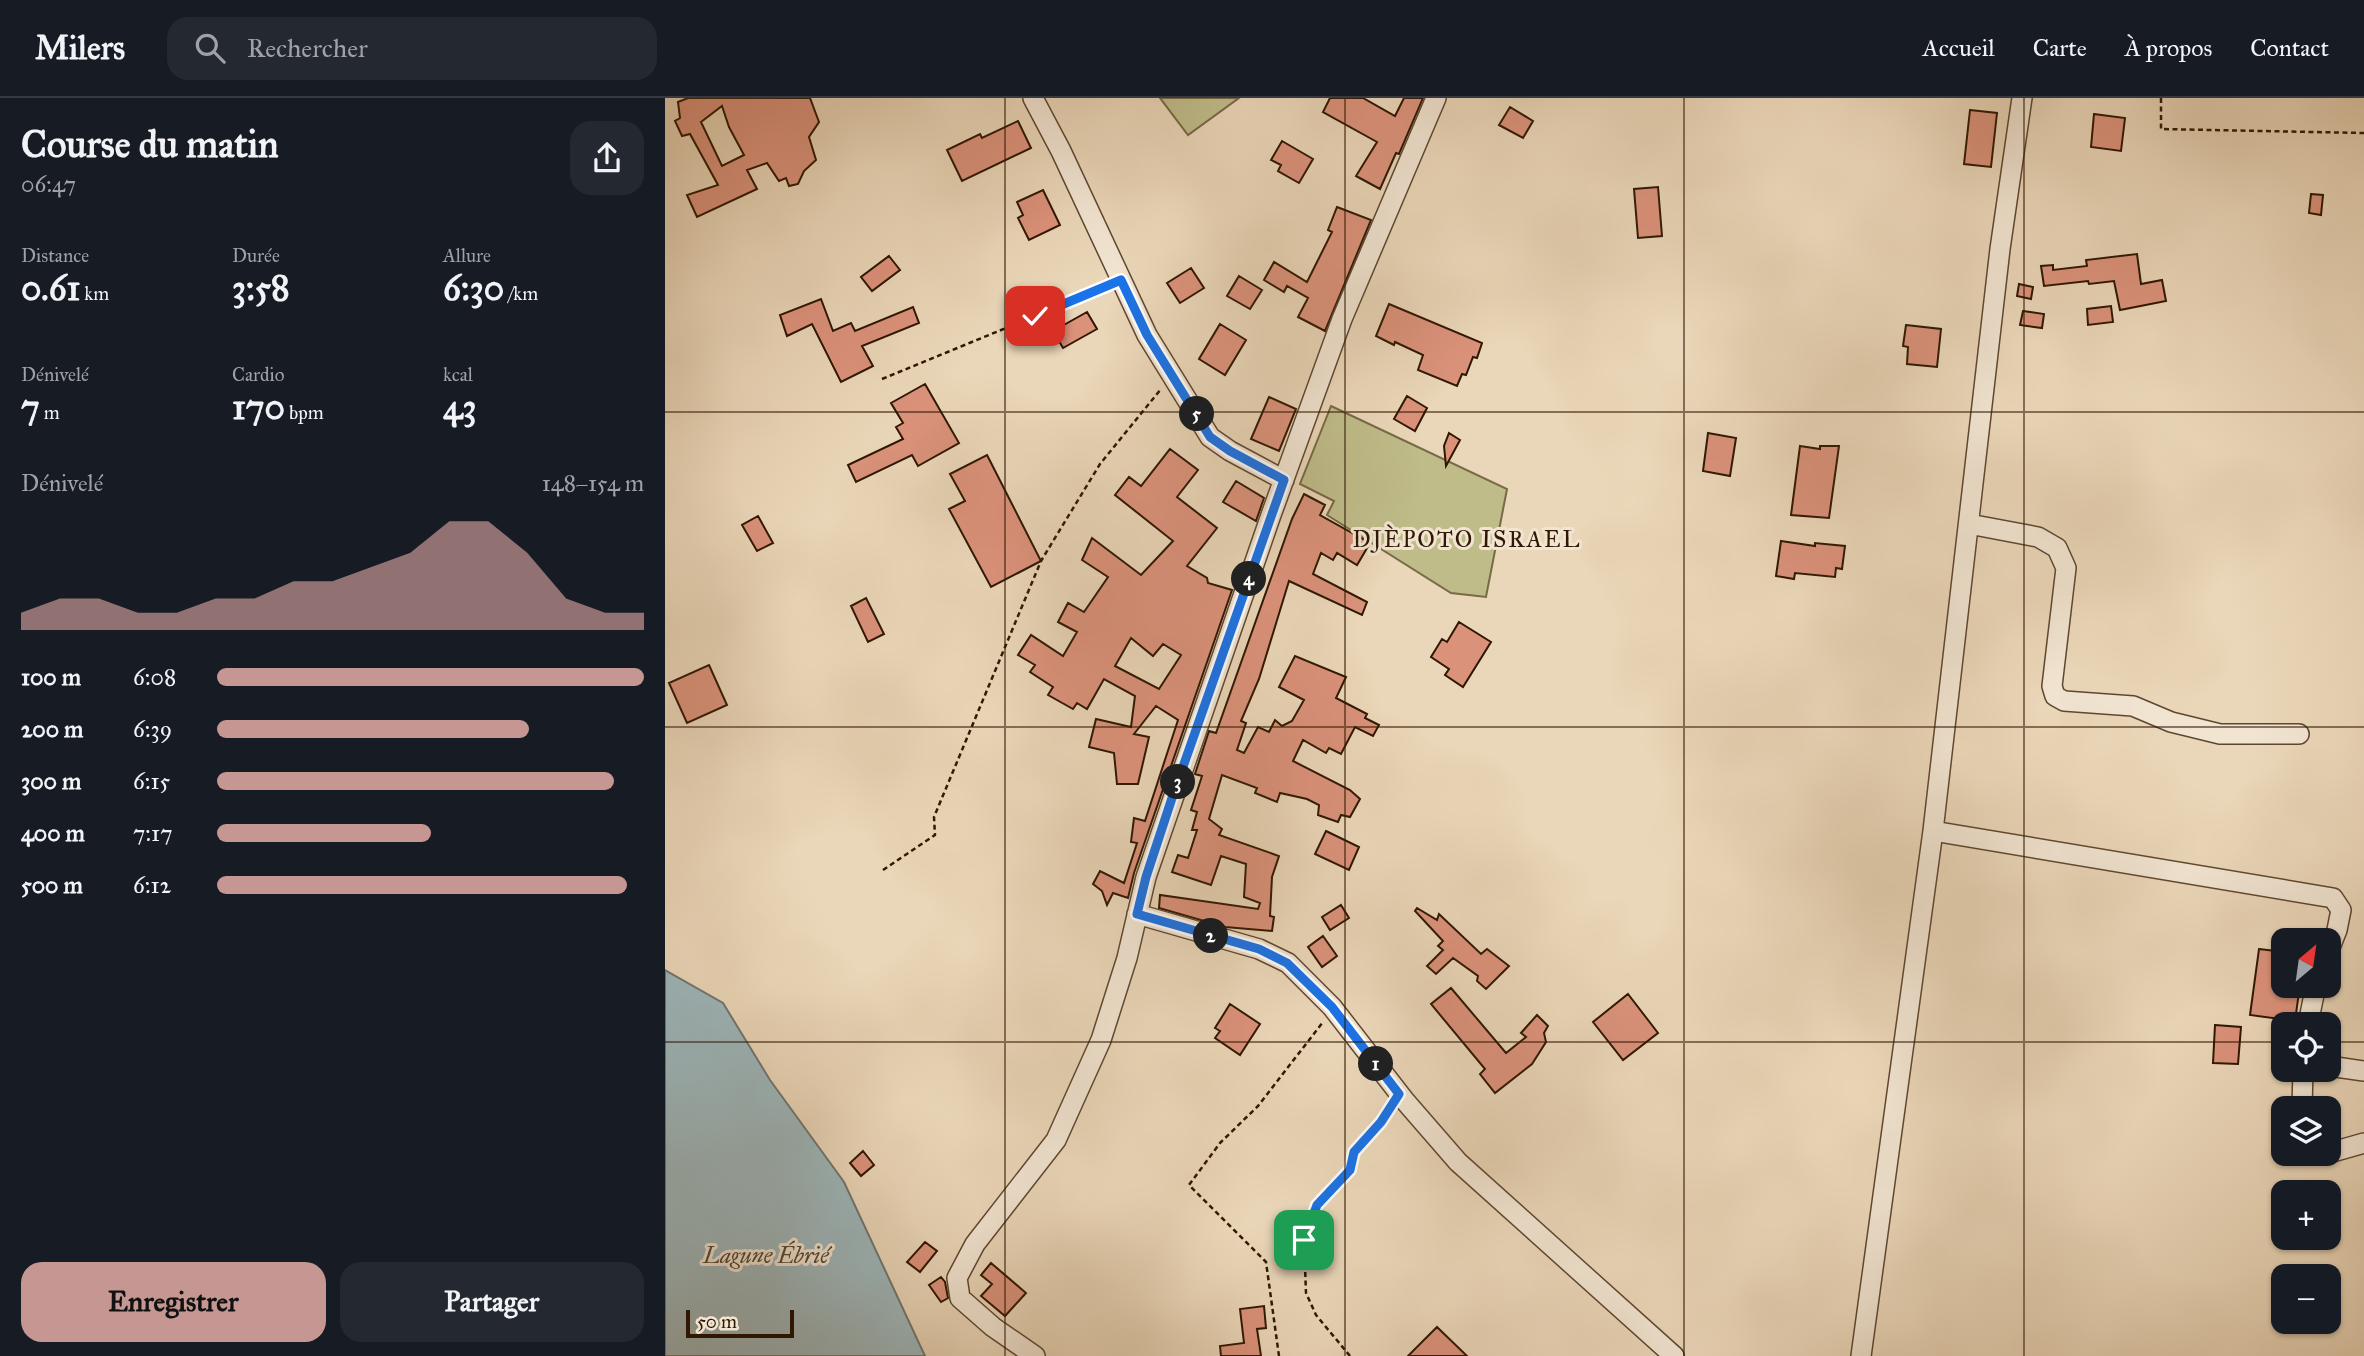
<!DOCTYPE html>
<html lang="fr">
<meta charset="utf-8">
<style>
:root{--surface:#171b24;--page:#242831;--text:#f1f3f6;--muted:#9ea1a6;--line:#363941;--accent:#c59692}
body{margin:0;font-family:"IM FELL Great Primer",serif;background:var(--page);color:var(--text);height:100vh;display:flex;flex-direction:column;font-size:26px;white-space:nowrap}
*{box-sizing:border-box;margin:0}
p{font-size:23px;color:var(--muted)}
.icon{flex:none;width:38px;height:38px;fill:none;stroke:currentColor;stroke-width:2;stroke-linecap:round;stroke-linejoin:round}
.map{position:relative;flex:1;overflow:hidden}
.drawer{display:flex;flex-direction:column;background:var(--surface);width:665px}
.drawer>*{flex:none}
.needle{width:46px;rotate:29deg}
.buttons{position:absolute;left:1606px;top:830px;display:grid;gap:14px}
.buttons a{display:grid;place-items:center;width:70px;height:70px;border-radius:14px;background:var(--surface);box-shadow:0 2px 5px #0004;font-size:35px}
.scale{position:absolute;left:21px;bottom:18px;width:108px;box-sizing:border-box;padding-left:7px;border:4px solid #2f1702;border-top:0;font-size:19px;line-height:24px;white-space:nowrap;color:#2f1702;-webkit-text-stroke:5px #f1e4d1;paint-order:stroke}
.pin{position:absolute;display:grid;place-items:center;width:60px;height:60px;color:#fff;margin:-30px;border-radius:14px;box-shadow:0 4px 10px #0006}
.km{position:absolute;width:35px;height:35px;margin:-18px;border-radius:50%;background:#222;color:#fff;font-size:19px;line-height:35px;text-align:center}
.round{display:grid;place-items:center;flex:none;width:74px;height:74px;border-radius:21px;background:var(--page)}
.summary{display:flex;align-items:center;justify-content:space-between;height:119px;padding:0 21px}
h1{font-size:38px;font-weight:700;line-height:52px}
.figures{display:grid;grid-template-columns:repeat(3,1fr);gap:10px;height:119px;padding:7px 21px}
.figures div{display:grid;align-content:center}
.figures b{font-size:35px;font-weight:700}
.figures small{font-size:19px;font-weight:400}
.figures p{font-size:19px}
.chart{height:196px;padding:14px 21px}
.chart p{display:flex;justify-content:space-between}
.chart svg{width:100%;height:126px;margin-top:7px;fill:var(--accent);opacity:.7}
.action{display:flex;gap:14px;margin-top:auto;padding:14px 21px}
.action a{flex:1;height:80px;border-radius:21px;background:var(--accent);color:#111;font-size:28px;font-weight:700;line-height:80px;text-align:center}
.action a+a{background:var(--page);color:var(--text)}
ul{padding:0 21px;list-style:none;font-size:23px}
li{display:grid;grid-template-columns:112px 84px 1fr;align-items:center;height:52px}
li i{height:18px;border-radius:9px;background:var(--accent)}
header{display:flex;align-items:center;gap:42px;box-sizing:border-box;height:98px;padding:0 35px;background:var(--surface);border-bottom:2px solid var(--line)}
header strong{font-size:33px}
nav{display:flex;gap:38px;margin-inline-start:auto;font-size:24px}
.search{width:490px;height:63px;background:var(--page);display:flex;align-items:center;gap:18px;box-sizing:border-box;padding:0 24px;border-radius:21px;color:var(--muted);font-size:26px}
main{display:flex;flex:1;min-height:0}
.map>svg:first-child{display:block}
.green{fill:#bfbc8a;stroke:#776a46;stroke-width:2}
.water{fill:#9db6ba;stroke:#717670;stroke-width:2}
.building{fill:#db927b;stroke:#2f1702;stroke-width:2;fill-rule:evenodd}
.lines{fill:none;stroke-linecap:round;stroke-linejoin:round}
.minor-casing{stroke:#5e4730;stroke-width:22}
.path{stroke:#2f1702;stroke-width:2.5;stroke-dasharray:5 3.5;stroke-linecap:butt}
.minor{stroke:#f1e4d1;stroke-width:19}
.route-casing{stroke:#fff;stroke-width:14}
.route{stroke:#1a73e8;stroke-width:9}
.grid{fill:none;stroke:#2f1702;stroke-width:2;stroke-opacity:0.55}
.labels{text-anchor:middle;stroke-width:6;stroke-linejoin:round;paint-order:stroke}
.neighbourhood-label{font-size:23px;letter-spacing:2px;fill:#2f1702;stroke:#f1e4d1}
.water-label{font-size:23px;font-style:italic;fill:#504739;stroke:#f1e4d1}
</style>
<header>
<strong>Milers</strong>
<div class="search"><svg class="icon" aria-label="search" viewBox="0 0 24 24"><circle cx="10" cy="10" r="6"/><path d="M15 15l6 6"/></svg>Rechercher</div>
<nav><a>Accueil</a><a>Carte</a><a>À propos</a><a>Contact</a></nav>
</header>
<main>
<section class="drawer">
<div class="summary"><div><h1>Course du matin</h1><p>06:47</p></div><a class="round"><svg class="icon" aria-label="share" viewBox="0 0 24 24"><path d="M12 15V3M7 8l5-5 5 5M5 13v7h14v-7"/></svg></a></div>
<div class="figures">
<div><p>Distance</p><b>0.61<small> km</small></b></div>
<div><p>Durée</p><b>3:58</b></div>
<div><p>Allure</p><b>6:30<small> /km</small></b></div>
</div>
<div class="figures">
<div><p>Dénivelé</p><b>7<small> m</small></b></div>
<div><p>Cardio</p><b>170<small> bpm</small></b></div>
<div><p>kcal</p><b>43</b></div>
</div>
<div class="chart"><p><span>Dénivelé</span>148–154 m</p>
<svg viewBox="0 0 160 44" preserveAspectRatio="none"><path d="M0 44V38L10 33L20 33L30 38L40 38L50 33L60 33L70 27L80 27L90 22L100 17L110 6L120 6L130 17L140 33L150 38L160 38V44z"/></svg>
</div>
<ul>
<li><b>100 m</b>6:08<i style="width:100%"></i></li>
<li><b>200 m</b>6:39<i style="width:73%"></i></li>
<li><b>300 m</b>6:15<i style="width:93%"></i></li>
<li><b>400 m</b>7:17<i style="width:50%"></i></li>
<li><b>500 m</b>6:12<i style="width:96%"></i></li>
</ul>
<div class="action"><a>Enregistrer</a><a>Partager</a></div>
</section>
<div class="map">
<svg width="1699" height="1258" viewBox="0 0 1699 1258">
<rect width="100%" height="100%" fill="#ead6b8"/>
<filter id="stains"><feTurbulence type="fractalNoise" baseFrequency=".00286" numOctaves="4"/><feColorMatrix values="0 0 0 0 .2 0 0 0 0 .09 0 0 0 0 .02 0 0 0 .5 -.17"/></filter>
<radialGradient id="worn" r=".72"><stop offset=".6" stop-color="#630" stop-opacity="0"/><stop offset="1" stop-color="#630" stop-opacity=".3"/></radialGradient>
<!-- green -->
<path class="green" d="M495,0H574L523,37Z
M666,308L842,391L821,499L786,495L662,417L669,403L635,386Z"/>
<!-- water -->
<path class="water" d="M0,872L58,905L105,982L179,1084L260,1258H0Z"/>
<!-- building -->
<path class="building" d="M23,0H145L154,24L144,39L151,62L139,73L133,86L124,88L121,80L114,83L102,65L82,72L92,91L32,119L22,97L53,87L25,36L17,38L10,23L15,20L13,4ZM57,8L64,29L79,57L57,68L36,24Z
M665,0H698L730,18L739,0H758L734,56L731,55L715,91L691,78L712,44L658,14Z
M845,9L868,23L858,40L834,27Z
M1305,12L1332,15L1326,69L1299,66Z
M1429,16L1460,20L1456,53L1426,49Z
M353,23L366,50L297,83L282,52L315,36L317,40Z
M617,43L648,61L634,85L613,73L616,67L606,62Z
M993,89L997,138L973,140L969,91Z
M378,92L395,127L364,142L353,120L358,117L352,104Z
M1646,96L1658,97L1656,117L1644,115Z
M672,109L706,122L660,233L633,219L643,200L622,188L619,194L599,182L609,164L642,184L667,134L663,132Z
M1472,156L1476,186L1497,182L1501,203L1455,212L1449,183L1424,186L1423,183L1379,188L1376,168L1388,167V172L1422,168L1421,162Z
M224,158L235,172L207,193L196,179Z
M526,170L539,190L515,205L502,185Z
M574,178L597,192L585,211L562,198Z
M1354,186L1368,189L1366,201L1352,198Z
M156,201L168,233L186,225L190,233L248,209L254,225L197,248L208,268L176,284L147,226L122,238L115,217Z
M724,206L817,245L812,260L808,259L801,277L797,276L792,288L753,272L758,257L730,244L729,247L711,238Z
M1446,208L1448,224L1423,227L1422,211Z
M1358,213L1379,216L1377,230L1355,227Z
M422,214L432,231L398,250L388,233Z
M555,226L581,242L560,277L534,261Z
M1241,227L1276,231L1272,269L1242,266L1243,249L1238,248Z
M260,286L294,345L253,368L247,357L191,384L183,367L238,341L231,329L238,325L226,305Z
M742,298L762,310L750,333L729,321Z
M604,299L631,311L614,353L586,341Z
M784,335L795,342L781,368L779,348Z
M1043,335L1071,340L1065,378L1038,373Z
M1135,348L1155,351V348H1174L1164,420L1126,417Z
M505,351L533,372L512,399L552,430L522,468L542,480L543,485L567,492L469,775L463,800L448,795L442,807L437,793L428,786L435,773L459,785L472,745L466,744L469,720L480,723L513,622L491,608L469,636L484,639L473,686H452L449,655L424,649L431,621L466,629L470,598L439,581L422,611L412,605L408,611L383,597L388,589L365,574L370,567L353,557L366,537L398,558L412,534L393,524L403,505L419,514L443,479L417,462L427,440L476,477L508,443L450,397L464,379L476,388ZM466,540L488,558L498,546L516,557L494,591L450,568Z
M322,357L376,463L326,489L284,411L300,403L285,376Z
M571,383L599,400L591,423L558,404Z
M639,396L660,407L655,417L705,445L692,467L672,455L668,462L656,455L648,476L702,504L697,517L624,483L594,581L576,623L581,625L572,652L579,655L593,629L604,634L610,622L617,628L627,623L639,602L614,589L630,558L681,579L671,600L702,616L700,620L714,627L708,638L690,629L676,656L664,650L661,655L638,642L628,663L685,692L695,701L685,719L676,717L673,724L653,717L654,707L642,701L615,695L612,704L590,695L592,690L557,677L544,721L557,731L554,737L614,758L607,779L605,818L609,819L607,833L560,829L494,810L495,797L593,811L595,805L579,799L581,766L556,758L546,787L507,774L513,757L523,760L532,732H527L532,714L526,712L537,678L530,676L544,633L551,635L627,421Z
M93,418L108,445L92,453L77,427Z
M1116,443L1150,448V445L1180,448L1177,471L1171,470L1170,479L1130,475L1129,481L1111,478Z
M201,500L219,536L203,544L186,508Z
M794,524L826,544L798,589L780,577L784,571L766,559L777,541L782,544Z
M44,567L62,607L22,625L4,585Z
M661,733L694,749L684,772L650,756Z
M676,807L684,820L665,832L657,819Z
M752,810L772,822L774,816L816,856L822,851L844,868L821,891L812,883L813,878L788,860L771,876L762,868L778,852L773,848L778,843L750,813Z
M658,838L672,858L657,869L643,849Z
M1594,851L1619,854V887H1635L1630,923L1585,917Z
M786,890L841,955L861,939L856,935L872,917L883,928L879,935L881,944L867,966L830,995L815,976L820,971L766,906Z
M963,896L993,935L958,962L928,924Z
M565,906L595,926L575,957L550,940L555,933L550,930Z
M1550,927L1576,929L1573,966L1548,965Z
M198,1053L209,1067L196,1078L185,1065Z
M260,1144L272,1153L255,1174L242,1164Z
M326,1165L361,1195L340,1218L316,1198L327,1186L316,1177Z
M276,1179L280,1184L283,1200L276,1204L264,1187Z
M599,1208L601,1230L592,1231L596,1258H556L555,1248L579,1245L575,1211Z
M772,1229L802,1258H743Z"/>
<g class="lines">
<defs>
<path id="minor" d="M368,0L396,53L482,237L545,339L565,353L619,382
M1304,426L1373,439L1392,450L1401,470L1387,588L1390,598L1399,603L1468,608L1506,624L1555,636H1634
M1268,733L1668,800L1676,812L1672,832L1664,852
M472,816L594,851L623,865L667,909L740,1003L793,1064L1009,1258
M1643,926L1651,887
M1664,968L1699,973
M1637,1010L1638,971
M1664,1055L1699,1045
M370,1258L328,1229L295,1200L292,1180L310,1146L391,1042L436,942L462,860L481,779L606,417L677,221L771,0
M1196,1258L1268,733L1335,151L1357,0"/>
</defs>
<!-- minor casing -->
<use href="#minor" class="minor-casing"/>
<!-- path -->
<path class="path" d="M1496,0V31L1699,35
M217,281L443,188
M218,772L270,737L269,719L376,463L435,366L496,291
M614,1258L601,1164L524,1087L555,1045L593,1008L658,924
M685,1258L651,1217L641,1195L639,1142L651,1107L686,1072L689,1054L716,1024L725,1011"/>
<!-- minor -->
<use href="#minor" class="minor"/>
</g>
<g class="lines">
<defs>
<path id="route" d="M370,218L456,182L482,237L545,339L565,353L619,382L507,700L481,779L472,816L594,851L622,865L667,909L734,996L716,1024L689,1054L685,1072L652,1107L639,1142"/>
</defs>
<!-- route casing -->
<use href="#route" class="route-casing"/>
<!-- route -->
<use href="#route" class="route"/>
</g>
<!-- grid -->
<path class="grid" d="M340,0V1258M680,0V1258M1019,0V1258M1359,0V1258M0,314H1699M0,629H1699M0,944H1619M1664,944H1699"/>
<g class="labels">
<!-- neighbourhood labels -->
<g class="neighbourhood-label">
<text x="802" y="449">DJÈPOTO ISRAEL</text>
</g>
<!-- water labels -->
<g class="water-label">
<text x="101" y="1165">Lagune Ébrié</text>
</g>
</g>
<rect width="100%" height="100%" filter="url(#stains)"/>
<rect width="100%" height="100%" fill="url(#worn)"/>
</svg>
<div class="buttons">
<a><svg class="needle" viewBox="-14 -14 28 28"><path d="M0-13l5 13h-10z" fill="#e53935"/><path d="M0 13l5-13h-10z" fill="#9ea1a6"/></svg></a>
<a><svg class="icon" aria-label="locate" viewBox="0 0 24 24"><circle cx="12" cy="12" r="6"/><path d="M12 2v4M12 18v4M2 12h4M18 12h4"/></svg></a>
<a><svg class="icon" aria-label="layers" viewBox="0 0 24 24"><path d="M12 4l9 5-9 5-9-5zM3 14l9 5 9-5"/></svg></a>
<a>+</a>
<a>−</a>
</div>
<div class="scale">50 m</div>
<div class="pin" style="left:639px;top:1142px;background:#1e9e55"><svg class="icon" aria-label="arrive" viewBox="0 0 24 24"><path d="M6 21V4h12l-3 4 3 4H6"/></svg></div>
<div class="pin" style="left:370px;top:218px;background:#d93025"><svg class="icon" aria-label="check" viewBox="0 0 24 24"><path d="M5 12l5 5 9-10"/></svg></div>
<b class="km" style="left:711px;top:966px">1</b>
<b class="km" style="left:546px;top:838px">2</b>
<b class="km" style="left:513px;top:684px">3</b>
<b class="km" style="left:584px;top:481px">4</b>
<b class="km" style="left:532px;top:316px">5</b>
</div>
</main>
